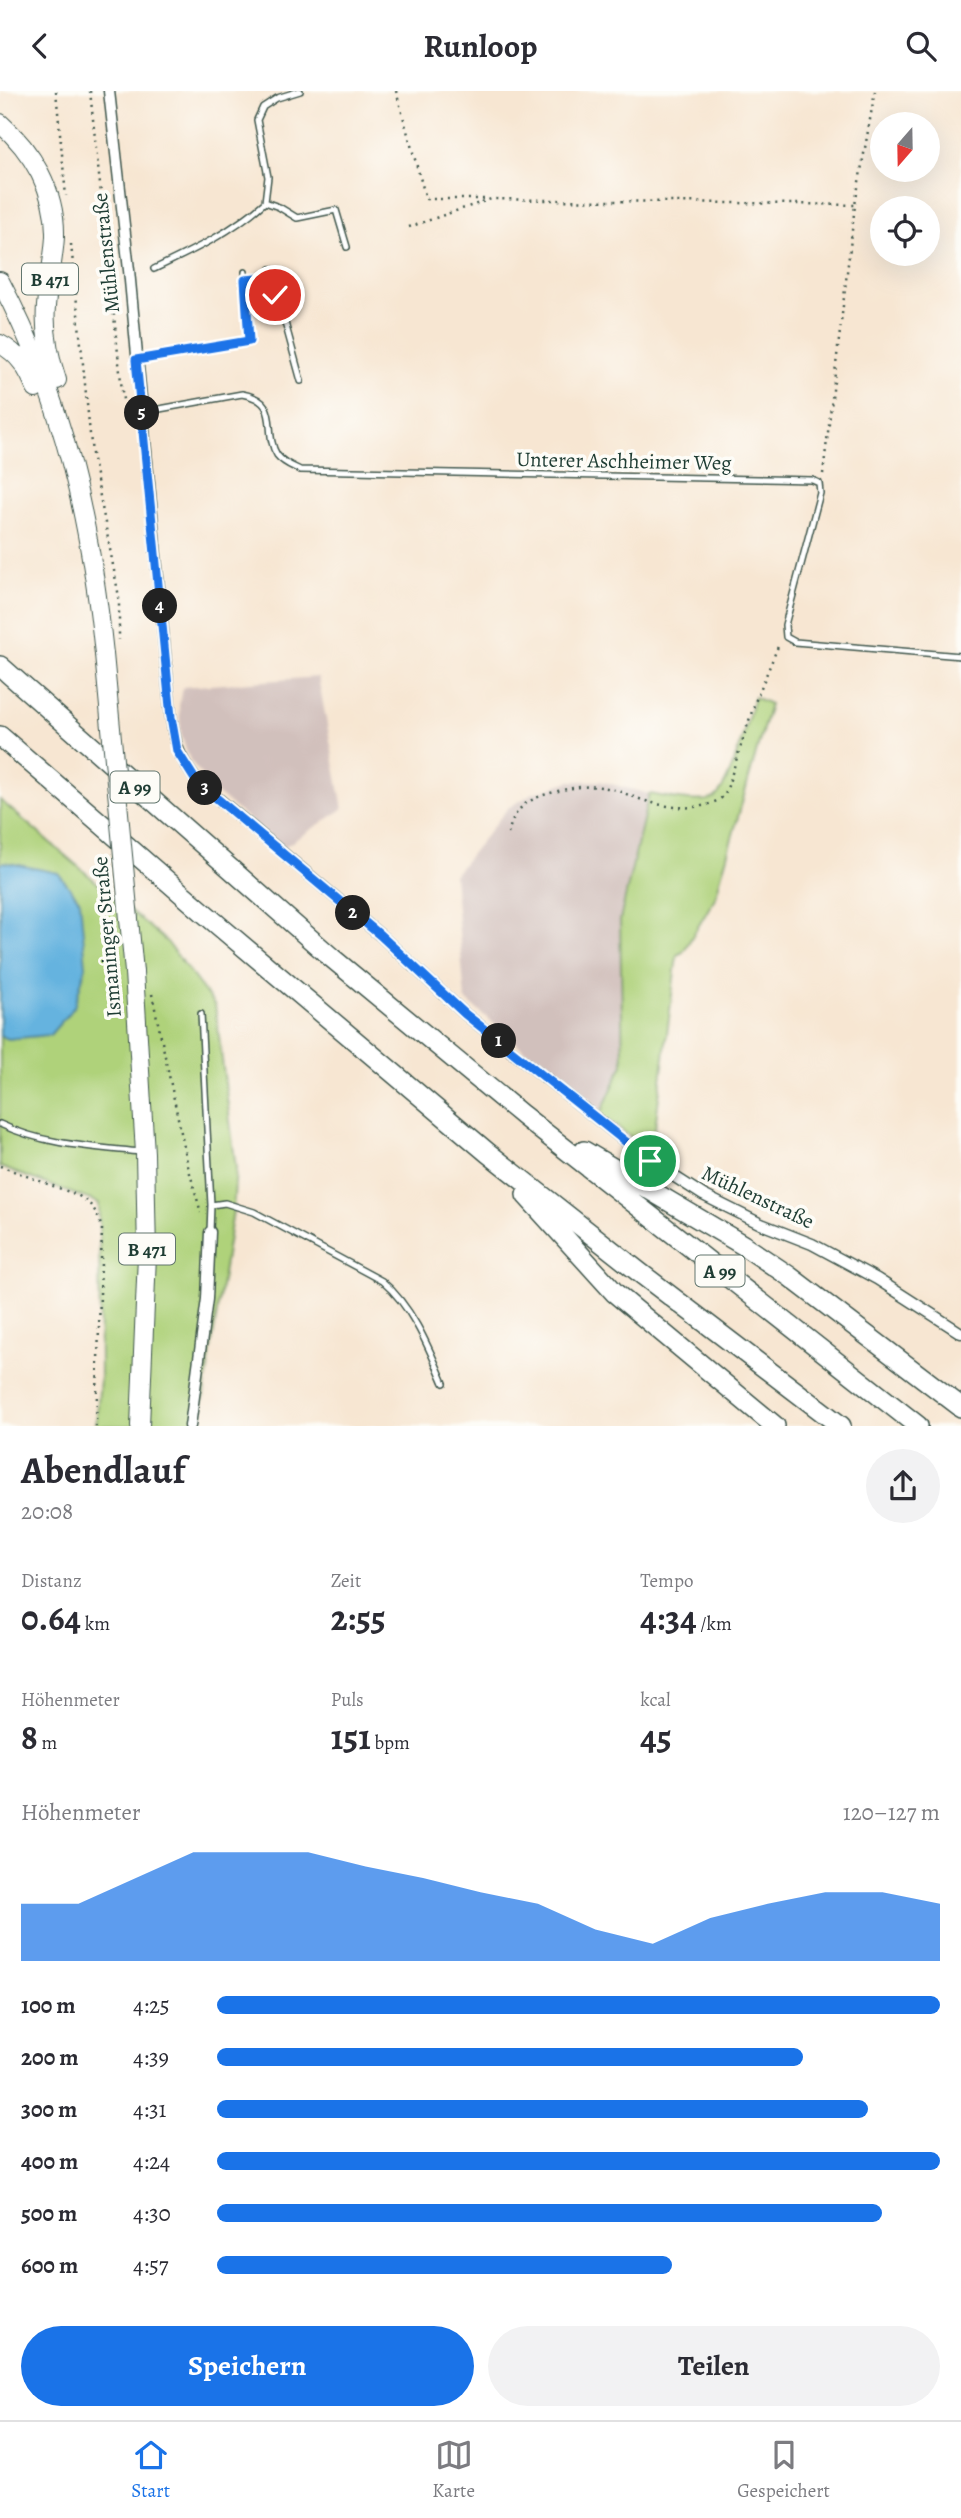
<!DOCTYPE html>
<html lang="de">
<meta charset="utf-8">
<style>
:root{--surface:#fff;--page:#f2f2f3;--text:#2b2b33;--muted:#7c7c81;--line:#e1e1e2;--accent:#1a73e8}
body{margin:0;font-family:Alegreya,serif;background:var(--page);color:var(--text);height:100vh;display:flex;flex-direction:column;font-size:26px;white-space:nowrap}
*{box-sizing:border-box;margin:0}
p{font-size:23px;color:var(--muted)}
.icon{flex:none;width:38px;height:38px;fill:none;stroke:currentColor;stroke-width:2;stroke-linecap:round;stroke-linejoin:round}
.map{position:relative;height:1335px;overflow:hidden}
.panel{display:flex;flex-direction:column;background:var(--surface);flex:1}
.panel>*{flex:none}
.needle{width:46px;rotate:200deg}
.buttons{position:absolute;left:870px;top:21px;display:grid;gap:14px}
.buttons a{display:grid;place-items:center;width:70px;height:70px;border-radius:50%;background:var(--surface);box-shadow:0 7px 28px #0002;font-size:35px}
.pin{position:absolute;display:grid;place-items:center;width:60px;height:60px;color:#fff;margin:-30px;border:4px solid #fff;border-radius:50%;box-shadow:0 2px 7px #0007}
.km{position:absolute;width:35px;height:35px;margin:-18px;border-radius:50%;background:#222;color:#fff;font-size:19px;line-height:35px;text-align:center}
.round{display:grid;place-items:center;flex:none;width:74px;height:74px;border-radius:37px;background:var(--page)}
.head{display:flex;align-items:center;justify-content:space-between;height:119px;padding:0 21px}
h1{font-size:38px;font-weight:600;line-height:52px}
.metrics{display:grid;grid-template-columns:repeat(3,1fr);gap:10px;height:119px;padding:7px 21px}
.metrics div{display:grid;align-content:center}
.metrics b{font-size:35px;font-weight:600}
.metrics small{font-size:19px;font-weight:400}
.metrics p{font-size:19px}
.chart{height:196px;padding:14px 21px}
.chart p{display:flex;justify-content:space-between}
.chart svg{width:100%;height:126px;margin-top:7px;fill:var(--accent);opacity:.7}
.action{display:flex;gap:14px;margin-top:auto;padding:14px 21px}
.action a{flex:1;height:80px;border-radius:42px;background:var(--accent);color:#fff;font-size:28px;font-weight:600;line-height:80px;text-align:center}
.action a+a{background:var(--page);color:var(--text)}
ul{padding:0 21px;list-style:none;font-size:23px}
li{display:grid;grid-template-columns:112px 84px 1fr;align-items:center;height:52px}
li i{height:18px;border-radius:9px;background:var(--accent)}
header{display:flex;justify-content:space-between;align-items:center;height:91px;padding:0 21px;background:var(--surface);font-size:32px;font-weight:600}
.dock{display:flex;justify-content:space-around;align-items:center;height:98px;border-top:2px solid var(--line);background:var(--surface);font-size:19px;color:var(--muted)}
.dock a{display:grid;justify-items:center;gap:4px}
.dock .selected{color:var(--accent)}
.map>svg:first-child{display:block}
.industrial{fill:#d1c0bc}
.green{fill:#afd27a;stroke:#678857;stroke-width:2}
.water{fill:#65b3df;stroke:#42788a;stroke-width:2}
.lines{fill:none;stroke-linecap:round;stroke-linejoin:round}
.service-casing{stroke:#3f564c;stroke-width:8}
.minor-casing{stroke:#3f564c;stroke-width:13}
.primary-casing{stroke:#3f564c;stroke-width:20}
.motorway-casing{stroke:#3f564c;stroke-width:22}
.path{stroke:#3f564c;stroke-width:2.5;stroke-dasharray:2 5;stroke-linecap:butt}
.service{stroke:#fff;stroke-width:5}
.minor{stroke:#fff;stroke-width:10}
.primary{stroke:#fff;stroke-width:18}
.motorway{stroke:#fff;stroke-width:19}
.primary-bridge-casing{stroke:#3f564c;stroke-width:20;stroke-linecap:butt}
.primary-bridge{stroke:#fff;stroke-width:18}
.route-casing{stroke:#fff;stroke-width:14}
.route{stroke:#1a73e8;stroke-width:9}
.labels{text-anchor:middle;stroke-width:7;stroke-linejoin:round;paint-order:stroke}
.shield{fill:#fdfcf7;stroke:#62766e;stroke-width:2}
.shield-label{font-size:19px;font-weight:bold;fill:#1f3d34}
.street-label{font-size:21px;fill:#1f3d34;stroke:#fdfcf7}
</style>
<header><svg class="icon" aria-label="back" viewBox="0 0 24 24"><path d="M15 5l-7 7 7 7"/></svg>Runloop<svg class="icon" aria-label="search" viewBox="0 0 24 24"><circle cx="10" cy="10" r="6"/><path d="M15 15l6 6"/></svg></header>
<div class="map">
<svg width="961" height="1335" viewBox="0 0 961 1335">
<rect width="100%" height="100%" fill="#fdfcf7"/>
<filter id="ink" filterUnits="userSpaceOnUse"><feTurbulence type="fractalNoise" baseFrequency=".0143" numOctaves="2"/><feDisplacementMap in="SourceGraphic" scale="14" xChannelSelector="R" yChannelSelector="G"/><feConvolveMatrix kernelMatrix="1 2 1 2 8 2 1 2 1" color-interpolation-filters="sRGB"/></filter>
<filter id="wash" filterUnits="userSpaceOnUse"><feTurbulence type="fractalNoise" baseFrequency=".00686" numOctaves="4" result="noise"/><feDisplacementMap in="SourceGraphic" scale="28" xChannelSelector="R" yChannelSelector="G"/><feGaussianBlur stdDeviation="1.57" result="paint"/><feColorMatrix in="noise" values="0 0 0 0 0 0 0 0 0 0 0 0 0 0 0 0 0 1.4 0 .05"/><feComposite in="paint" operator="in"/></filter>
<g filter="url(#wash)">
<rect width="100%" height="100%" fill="#f7e6d2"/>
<!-- industrial -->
<path class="industrial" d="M318,586L343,718L284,756L216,702L190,669L181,644L179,614L183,596Z
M570,690H600L649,703L620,829L623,973L600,1024L465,908L454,784L508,717L533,702Z"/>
<!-- green -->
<path class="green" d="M754,606L770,613L715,807L683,861L677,864L653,1053L644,1055L600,1024L623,973L620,829L649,703C663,705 703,714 714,707C730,697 748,626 754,606Z
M0,709L167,851L215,915L236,1077L233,1120L199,1335H96L100,1288L99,1112L0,1076Z"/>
<!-- water -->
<path class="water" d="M4,771L58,782L80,810L86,875L74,916L50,944L8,948L0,945V774Z"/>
</g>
<g filter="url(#ink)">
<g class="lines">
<defs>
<path id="service" d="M265,111L279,116L297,127L336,119L347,156
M154,178C194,159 232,141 265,111L268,86L257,29L263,16L277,7L300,0
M271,178L278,221L284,228L301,290
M245,189L273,187
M139,268L249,250L245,181
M143,321L242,303C283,310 262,340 277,364C283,372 292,375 300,379L812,389L819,392L820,402L785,534L786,546L795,551L961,565
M201,923L211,1114
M0,1033C44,1054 93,1056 140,1061
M210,1141L211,1114L225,1112L254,1121L382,1190C412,1215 429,1257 444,1292"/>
<path id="minor" d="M109,0L129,179L171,626C176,656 178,664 196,689L380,844L465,923L650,1070L703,1104L761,1133L812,1153L877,1188L961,1242
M190,1335L207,1208L210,1141"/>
<path id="primary" d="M0,32C32,60 56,100 55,145C54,168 48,191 46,215C44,240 49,265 57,289
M0,190C64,311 90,428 104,563
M0,253C19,263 28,278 36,298
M134,881L145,1062L147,1164L140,1335"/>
<path id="motorway" d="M0,575L332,867L522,1024L918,1335
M0,645L218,834L488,1062L639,1181L841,1335
M584,1060L743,1154L789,1185L961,1316
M526,1104L615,1202L775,1335"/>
</defs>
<!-- service casing -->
<use href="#service" class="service-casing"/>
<!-- minor casing -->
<use href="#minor" class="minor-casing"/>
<!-- primary casing -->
<use href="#primary" class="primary-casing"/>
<!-- motorway casing -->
<use href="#motorway" class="motorway-casing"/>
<!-- path -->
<path class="path" d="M56,0L66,105
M90,0L123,309L130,313
M396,0L426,108H487
M409,136L491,108L855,114
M71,153L92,363L119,506V549
M823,383L855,114L875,0
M508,743C514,719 524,710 547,703C564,698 583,694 601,696C619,698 635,708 653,712C676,718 708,720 725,704L755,611L779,553
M152,903L188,1075L201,1122
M0,1075L77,1104C93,1113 97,1121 102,1138L96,1335"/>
<!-- service -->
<use href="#service" class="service"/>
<!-- minor -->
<use href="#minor" class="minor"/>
<!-- primary -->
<use href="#primary" class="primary"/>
<!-- motorway -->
<use href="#motorway" class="motorway"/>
<defs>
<path id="primary-bridge" d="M104,563L134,881"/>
</defs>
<!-- primary-bridge casing -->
<use href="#primary-bridge" class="primary-bridge-casing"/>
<!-- primary-bridge -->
<use href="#primary-bridge" class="primary-bridge"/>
</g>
</g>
<g class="lines" filter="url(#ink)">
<defs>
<path id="route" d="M275,204L272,187L245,189L249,250L136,269L171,626L177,660L196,690L380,844L465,923L650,1070"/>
</defs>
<!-- route casing -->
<use href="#route" class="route-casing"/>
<!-- route -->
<use href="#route" class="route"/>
</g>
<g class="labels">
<!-- shield labels -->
<g class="shield">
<rect x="22" y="172.5" width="56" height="31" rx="5"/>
<rect x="110.5" y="680.5" width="49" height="31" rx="5"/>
<rect x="119" y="1142.5" width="56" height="31" rx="5"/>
<rect x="695.5" y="1164.5" width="49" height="31" rx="5"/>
</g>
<g class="shield-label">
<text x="50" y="195">B 471</text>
<text x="135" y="703">A 99</text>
<text x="147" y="1165">B 471</text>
<text x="720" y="1187">A 99</text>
</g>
<!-- street labels -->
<g class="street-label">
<text transform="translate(106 162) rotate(-96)" y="7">Mühlenstraße</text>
<text transform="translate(624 370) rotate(1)" y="7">Unterer Aschheimer Weg</text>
<text transform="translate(107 846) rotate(-95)" y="7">Ismaninger Straße</text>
<text transform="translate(758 1106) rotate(25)" y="7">Mühlenstraße</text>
</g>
</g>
</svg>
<div class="buttons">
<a><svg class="needle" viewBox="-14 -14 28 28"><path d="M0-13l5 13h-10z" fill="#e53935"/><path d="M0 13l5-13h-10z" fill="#7c7c81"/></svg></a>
<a><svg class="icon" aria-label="locate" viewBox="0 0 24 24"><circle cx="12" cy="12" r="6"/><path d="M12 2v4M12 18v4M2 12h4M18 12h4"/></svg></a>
</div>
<div class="pin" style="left:650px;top:1070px;background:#1e9e55"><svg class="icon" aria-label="arrive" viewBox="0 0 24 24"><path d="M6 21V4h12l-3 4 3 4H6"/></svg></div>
<div class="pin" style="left:275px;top:204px;background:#d93025"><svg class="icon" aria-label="check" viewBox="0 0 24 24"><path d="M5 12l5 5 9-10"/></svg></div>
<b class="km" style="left:499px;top:950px">1</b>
<b class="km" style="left:353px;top:822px">2</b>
<b class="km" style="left:205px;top:697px">3</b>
<b class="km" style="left:160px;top:515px">4</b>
<b class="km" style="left:142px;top:322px">5</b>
</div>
<section class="panel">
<div class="head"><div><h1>Abendlauf</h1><p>20:08</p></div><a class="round"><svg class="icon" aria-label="share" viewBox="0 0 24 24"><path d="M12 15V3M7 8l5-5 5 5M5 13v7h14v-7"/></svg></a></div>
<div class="metrics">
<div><p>Distanz</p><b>0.64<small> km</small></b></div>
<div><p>Zeit</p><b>2:55</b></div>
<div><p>Tempo</p><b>4:34<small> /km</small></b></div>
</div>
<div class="metrics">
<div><p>Höhenmeter</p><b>8<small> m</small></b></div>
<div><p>Puls</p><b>151<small> bpm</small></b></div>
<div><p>kcal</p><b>45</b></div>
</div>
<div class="chart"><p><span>Höhenmeter</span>120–127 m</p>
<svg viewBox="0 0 160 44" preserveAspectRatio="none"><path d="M0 44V24L10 24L20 15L30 6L40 6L50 6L60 11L70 15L80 20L90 24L100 33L110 38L120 29L130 24L140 20L150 20L160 24V44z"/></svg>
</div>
<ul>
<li><b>100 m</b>4:25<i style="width:100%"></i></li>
<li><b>200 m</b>4:39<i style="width:81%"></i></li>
<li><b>300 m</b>4:31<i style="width:90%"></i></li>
<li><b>400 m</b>4:24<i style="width:100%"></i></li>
<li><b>500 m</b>4:30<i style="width:92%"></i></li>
<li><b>600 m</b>4:57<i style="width:63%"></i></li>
</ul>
<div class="action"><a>Speichern</a><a>Teilen</a></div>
</section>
<nav class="dock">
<a class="selected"><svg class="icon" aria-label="home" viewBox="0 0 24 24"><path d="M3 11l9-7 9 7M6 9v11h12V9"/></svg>Start</a>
<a><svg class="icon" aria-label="map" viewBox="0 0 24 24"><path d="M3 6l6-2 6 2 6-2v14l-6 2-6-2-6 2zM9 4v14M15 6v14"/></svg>Karte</a>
<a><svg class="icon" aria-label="saved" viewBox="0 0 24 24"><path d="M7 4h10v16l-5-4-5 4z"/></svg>Gespeichert</a>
</nav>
